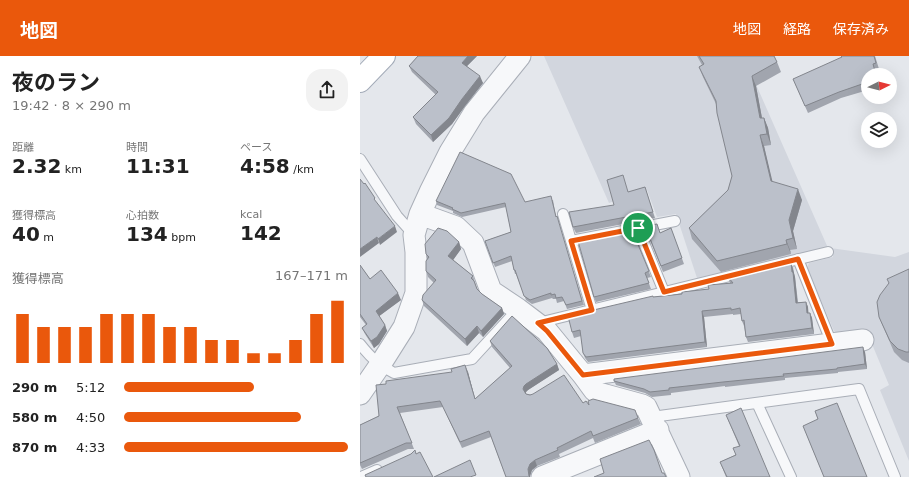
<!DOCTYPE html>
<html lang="ja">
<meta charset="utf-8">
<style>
:root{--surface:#fff;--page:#f2f2f2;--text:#222;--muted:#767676;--accent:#ea580c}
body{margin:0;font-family:"DejaVu Sans","Noto Sans JP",sans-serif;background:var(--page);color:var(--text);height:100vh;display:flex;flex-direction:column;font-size:15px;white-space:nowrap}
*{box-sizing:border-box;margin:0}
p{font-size:13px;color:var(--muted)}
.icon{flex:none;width:22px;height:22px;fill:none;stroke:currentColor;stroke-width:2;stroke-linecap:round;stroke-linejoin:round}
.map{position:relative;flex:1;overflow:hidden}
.drawer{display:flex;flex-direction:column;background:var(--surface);width:360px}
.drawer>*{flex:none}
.needle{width:26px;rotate:84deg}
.buttons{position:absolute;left:501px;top:12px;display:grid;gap:8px}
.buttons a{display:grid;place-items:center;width:36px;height:36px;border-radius:50%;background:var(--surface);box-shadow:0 4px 16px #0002;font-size:20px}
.pin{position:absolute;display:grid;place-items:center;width:34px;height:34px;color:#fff;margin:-17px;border:2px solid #fff;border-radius:50%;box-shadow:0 1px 4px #0007}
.round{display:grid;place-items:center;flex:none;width:42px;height:42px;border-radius:16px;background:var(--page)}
.summary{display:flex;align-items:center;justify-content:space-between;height:68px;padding:0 12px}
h1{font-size:22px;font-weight:700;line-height:30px}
.figures{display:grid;grid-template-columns:repeat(3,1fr);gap:6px;height:68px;padding:4px 12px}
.figures div{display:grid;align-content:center}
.figures b{font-size:20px;font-weight:700}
.figures small{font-size:11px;font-weight:400}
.figures p{font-size:11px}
.chart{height:112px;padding:8px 12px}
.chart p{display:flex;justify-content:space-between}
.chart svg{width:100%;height:72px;margin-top:4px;stroke:var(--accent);stroke-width:6}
ul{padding:0 12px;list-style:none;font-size:13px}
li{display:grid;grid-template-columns:64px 48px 1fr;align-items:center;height:30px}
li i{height:10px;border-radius:5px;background:var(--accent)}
header{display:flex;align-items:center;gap:24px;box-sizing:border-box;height:56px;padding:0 20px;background:var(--accent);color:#fff}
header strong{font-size:19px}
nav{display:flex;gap:22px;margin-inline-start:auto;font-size:14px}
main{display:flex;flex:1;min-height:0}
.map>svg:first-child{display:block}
.built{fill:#d2d6de}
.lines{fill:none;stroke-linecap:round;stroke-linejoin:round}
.service-casing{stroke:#a9aeb7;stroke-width:12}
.minor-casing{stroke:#a9aeb7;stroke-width:23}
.primary-casing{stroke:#a3abb8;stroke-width:24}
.service{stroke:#f7f8fa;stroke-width:10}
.minor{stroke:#f7f8fa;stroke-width:21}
.primary{stroke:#fff;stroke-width:22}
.wall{fill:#a1a5ae}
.shaded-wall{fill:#83868d}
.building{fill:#bbc0ca;stroke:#83868d}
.route-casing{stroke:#fff;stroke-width:8}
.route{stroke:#ea580c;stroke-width:5}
</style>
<header>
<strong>地図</strong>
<nav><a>地図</a><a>経路</a><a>保存済み</a></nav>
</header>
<main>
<section class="drawer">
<div class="summary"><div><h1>夜のラン</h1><p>19:42 · 8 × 290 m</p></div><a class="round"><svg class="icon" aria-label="share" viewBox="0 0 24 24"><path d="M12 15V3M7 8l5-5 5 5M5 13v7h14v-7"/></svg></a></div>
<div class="figures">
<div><p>距離</p><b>2.32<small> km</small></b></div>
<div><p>時間</p><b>11:31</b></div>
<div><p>ペース</p><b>4:58<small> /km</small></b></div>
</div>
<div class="figures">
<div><p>獲得標高</p><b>40<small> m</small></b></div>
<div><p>心拍数</p><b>134<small> bpm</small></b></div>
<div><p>kcal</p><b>142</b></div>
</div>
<div class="chart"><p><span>獲得標高</span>167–171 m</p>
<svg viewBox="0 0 160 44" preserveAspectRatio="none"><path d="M5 44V14M15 44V22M25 44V22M35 44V22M45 44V14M55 44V14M65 44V14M75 44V22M85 44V22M95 44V30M105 44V30M115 44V38M125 44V38M135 44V30M145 44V14M155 44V6"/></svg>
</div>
<ul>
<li><b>290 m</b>5:12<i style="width:58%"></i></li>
<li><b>580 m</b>4:50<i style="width:79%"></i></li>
<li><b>870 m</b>4:33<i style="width:100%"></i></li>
</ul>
</section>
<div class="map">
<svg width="549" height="421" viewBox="0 0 549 421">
<rect width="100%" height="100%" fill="#e4e7ec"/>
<!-- built -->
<path class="built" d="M184,0H382L387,8L468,192L337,222L316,158L297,161L287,134L249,147Z
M470,192L535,201L549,196V405L520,334L529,329L507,276L480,279L474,275L447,212L449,207L473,201Z"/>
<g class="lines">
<defs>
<path id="service" d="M0,103L37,160L54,179
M203,158L232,254
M278,172L304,236
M211,185L315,165
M438,203L472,288
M178,267L468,196
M0,288C11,302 18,308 34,317L112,303L158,253
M397,347L431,421
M292,361L499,333L535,421
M1,421L17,414"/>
<path id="minor" d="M60,158L96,171L113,187L131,235L158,253L187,275L223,319L234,334L238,337L282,349L286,351L319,421
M223,319L503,284
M0,338L20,309L44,271L56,237V196L54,179L60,158L70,136L90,96L114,57L160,0
M182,421L298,374"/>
<path id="primary" d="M0,25L24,0"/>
</defs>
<!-- service casing -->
<use href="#service" class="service-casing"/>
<!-- minor casing -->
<use href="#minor" class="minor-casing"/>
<!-- primary casing -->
<use href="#primary" class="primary-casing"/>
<!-- service -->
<use href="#service" class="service"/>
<!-- minor -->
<use href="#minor" class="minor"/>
<!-- primary -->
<use href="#primary" class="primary"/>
</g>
<!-- wall -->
<path class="wall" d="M58,0H117L107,10L123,27L105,50L92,68L73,86L56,68L53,61L76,39L52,16L49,10Z
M337,0H414L417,6L421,16L396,30L402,62H404L408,72L411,89L404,90L412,126L442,144L433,175L437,193L430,194L431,198L361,216L332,183L329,172L368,134L372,120L356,48L343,21L339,11L342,9Z
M515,0L519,13L515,14L508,19V34L481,42L448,57L433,23Z
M285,131L295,162L216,177L213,171L254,149L269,136Z
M193,144L196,161L224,249L207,253L204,245L197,247L196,243H193L192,242L172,248L166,244L156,218H155L154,214L152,205L135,211L125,185L151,176L146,151L102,161L93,157V155L77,149L76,145L165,146Z
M311,172L324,208L303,216L287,177H300Z
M272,174L291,221L287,222L291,233L236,246L234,241Z
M99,186L101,193L93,204L113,220L117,233L122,238L142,252L144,258L123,281L119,277L107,290L64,250L62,244L74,227L68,221L66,215L67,203L66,198Z
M0,209L10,223L41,244L19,260L25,269L27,275L19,288L14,292L5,278L2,272L6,269L0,261Z
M433,211L434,217L435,221L438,246H446L448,251V257H450L452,262L454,278L388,286L386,281L384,270L382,265L381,258L373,259V258L344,261L347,291L228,306L225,302L223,297L221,280L214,282L212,276L293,241L322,238L349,233L370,227L368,221Z
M549,213V307L542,304L534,296L519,261L529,227Z
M130,285L197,308L199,314L168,334L166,336V338L223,347L229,349L278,362L281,368L235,387L233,382L199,398L200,401L177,410L172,414L170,420V421H146L131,381L102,392L83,351L40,357L54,393H48L2,413L0,409V369L108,316L115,343L150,312L132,291Z
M505,296L507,313L478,316V317L425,322V324L365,331V330L311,337V339L292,341L285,337L256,329L254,325Z
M455,355L507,421H464L443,370L458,364Z
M366,359L410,421H366L360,406L375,399L379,390Z"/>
<!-- shaded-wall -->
<path class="shaded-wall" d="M108,0H117L104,13L102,7Z
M120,20L123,27L105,50L92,68L73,86L71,79L102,43Z
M392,20L396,30L404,73L400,62Z
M404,62L408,72L411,89L407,78Z
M400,79L404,90L415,136L411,125Z
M438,133L442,144L433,175L437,193L433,182L429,164Z
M35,170L37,176L20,189L18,183Z
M17,181L19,187L0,201V193Z
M426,184L430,194L431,198L427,188Z
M99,186L101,193L91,207L88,200Z
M431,206L435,221L438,252L436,247Z
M38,237L41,244L18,261L16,255Z
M446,246L448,251L449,263L447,257Z
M142,252L144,258L123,281L121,275Z
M342,255L344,261L347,291L345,286Z
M450,257L452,262L454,278L452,272Z
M25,269L27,275L19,288L14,292L11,285Z
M117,270L119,277L107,290L105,283Z
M503,291L505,296L507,313L505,308Z
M197,308L199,314L168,334L166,336V340L163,333L164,330L166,328Z
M105,309L108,316L117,350L115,343Z
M175,404L177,410L172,414L170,420V421H169L168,413L170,408Z"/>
<!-- building -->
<path class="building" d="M58,0H108L102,7L120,20L102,43L89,62L71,79L53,61L78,36L49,10Z
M339,0H414L417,6L392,20L400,62H404L407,78L400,79L411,125L438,133L429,164L433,182L426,184L427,188L357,205L329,172L368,134L372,120L357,57L356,45L339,11L344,8Z
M481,0H514L516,7L513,8L516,19H508V26L479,36L445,50L433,23L482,1Z
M100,96L151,118L165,146L191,140L196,161L197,160L222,245L206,249L202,241L196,242L195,238L191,239V237L170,244L164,240L155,214H154L151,200L133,207L125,185L151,176L145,147L101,157L92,153L93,152L76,145Z
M263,119L268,136L285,131L293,156L213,171L209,156L254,149L247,124Z
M0,123L4,128L5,127L15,142L14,143L35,170L18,183L17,181L0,193Z
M297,168L300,177L311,172L322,202L301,210L285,170Z
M78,172L87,175L99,186L88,200L113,220L111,222L114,225L117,233L122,238L142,252L121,275L117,270L105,283L62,244L63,239L76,224L66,215V205L69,201L66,198L65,188Z
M272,174L289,215L285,217L289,227L234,241L218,185Z
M431,206L432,216H433L436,247L446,246L447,257H450L452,272L386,281L384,264L382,265L380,252L371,254V252L342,255L345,286L226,301L223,297L220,274L212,276L208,260L293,240V241L322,238V236L349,233L348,229L373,227L368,221Z
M0,209L10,223L21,214L38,237L16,255L25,269L17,281L11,285L2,272L7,268L0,258Z
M549,213V296H546L538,293L530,285L519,261L517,246L520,239L529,227L527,223Z
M152,260L187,292L197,308L166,328L164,330L163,333L166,338L170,339L173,338L204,319L223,347L226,345L229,349L228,345L233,343L275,354L278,362L233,380L231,375L197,392L198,394L175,404L170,408L168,413L169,420L170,421H146L129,375L100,386L80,345L37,351L52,387H46L0,407V369L19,360L16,329L26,328V325L92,316L91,313L105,309L115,343L152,310L130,285Z
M503,291L505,308L477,312V313L423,318L424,320L363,326L309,332V334L290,336L284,333L254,325V323Z
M477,347L507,421H464L443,370L458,363L455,355Z
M381,352L410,421H367L360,406L376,399L373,392L380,390L366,359Z
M289,384L294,394L302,417H304L306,421H234L244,417L240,403Z
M55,394L56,398L60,396L73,421H6L5,419L51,398Z
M110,404L116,419L110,421H74Z"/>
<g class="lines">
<defs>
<path id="route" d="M278,172L304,236L438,203L472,288L223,319L187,275L178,267L232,254L211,185Z"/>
</defs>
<!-- route casing -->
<use href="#route" class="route-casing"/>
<!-- route -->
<use href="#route" class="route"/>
</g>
</svg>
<div class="buttons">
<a><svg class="needle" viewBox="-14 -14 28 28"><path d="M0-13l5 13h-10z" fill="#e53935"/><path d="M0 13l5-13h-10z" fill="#767676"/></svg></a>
<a><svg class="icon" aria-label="layers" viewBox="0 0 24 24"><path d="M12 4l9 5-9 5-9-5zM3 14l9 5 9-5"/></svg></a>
</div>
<div class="pin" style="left:278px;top:172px;background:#1e9e55"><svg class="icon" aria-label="arrive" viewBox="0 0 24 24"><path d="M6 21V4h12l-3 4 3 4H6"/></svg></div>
</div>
</main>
